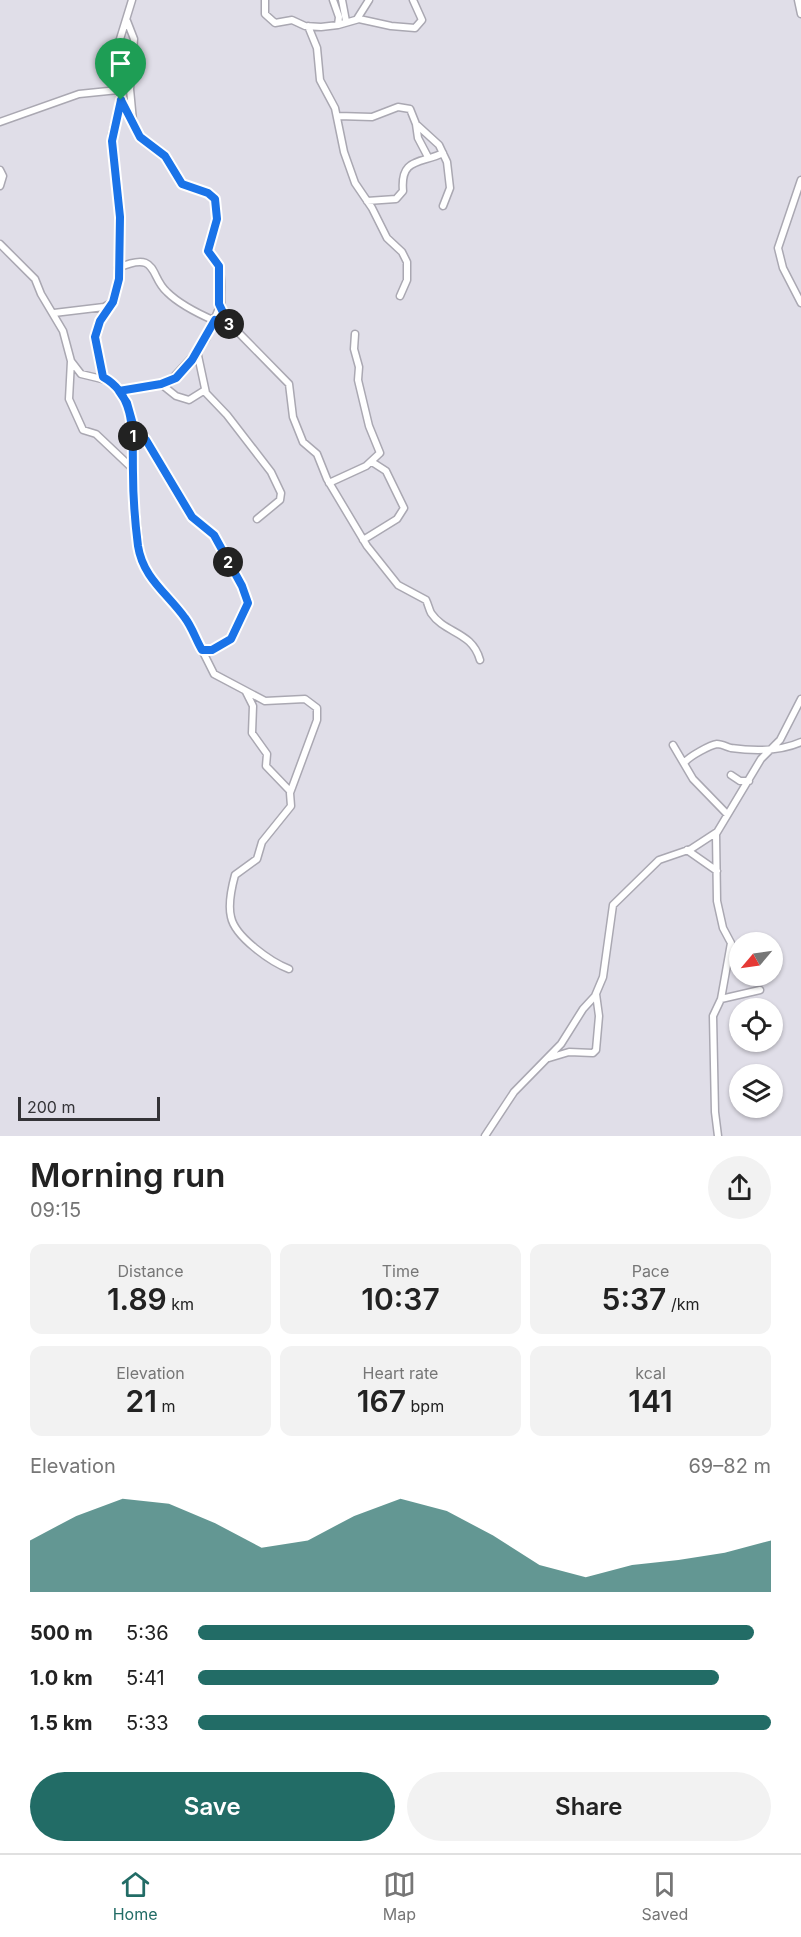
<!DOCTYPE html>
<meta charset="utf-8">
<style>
:root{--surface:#fff;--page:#f2f2f2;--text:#222;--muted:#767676;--line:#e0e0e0;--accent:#226c66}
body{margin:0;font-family:Inter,sans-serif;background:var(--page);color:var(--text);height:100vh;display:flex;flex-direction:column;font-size:22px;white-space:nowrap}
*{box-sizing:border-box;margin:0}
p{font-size:20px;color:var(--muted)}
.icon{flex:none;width:33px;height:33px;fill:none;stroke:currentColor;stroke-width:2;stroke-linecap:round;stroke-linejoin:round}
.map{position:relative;height:1136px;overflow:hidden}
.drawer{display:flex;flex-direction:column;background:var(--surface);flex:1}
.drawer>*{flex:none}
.needle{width:39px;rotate:241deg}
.buttons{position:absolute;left:729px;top:932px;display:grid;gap:12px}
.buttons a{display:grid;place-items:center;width:54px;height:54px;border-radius:50%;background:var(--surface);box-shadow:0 2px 4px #0004;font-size:30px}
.scale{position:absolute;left:18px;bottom:15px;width:142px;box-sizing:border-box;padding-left:6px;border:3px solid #343337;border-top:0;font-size:16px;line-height:21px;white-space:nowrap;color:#343337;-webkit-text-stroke:4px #e0dee8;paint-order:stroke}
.pin{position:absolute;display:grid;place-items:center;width:51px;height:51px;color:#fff;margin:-62px -26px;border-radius:50% 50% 50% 0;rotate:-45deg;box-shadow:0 0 6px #0007}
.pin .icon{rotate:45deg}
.km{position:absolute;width:30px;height:30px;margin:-15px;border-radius:50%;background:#222;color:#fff;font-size:16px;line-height:30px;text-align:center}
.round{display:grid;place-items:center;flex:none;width:63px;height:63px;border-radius:32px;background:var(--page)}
.overview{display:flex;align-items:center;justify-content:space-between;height:102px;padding:0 30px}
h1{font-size:33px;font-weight:600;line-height:45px}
.metrics{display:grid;grid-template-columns:repeat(3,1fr);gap:9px;height:102px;padding:6px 30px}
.metrics div{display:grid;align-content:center;border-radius:12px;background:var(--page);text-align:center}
.metrics b{font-size:30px;font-weight:600}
.metrics small{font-size:16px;font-weight:400}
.metrics p{font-size:16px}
.chart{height:168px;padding:12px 30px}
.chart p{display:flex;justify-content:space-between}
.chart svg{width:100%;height:108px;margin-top:6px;fill:var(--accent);opacity:.7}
.cta{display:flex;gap:12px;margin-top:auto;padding:12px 30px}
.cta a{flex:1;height:69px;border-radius:36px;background:var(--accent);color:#fff;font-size:24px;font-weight:600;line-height:69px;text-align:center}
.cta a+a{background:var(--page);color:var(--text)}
ul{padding:0 30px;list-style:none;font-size:20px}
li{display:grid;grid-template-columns:96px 72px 1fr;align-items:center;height:45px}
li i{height:15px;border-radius:8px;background:var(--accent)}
.menu{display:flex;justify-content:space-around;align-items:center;height:84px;border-top:2px solid var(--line);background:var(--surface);font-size:16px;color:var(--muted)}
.menu a{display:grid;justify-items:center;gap:3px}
.menu .active{color:var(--accent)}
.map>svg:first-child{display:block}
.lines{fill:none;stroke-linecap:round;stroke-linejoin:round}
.minor-casing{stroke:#aaa8b2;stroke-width:9}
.minor{stroke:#fff;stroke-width:6}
.route-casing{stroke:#fff;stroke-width:12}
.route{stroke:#1a73e8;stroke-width:8}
</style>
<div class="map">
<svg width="801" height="1136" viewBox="0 0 801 1136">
<rect width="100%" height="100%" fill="#e0dee8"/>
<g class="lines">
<defs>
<path id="minor" d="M132,0L116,52L121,100L140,137L165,156L182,184L208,193L215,199L217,219L208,251C211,256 217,261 219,267C226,288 211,320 238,332L289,384L293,417L303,442L317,454L327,479L367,546L398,585L426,600C428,604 429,609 431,613C445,634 472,631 480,660
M265,0V14L275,23L292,20L305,26L321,27L338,25L359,19L391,26L415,28L422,20L413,0
M333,0L339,17L338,25
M342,0L346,21
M798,0L801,14
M357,19L369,0
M127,21L134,39L130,89L133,121
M308,26L317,48L320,80L335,108L344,152L355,183L372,208L387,238L402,252L407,262V280L400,296
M338,116L372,117L398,107L410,109L416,124L439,145L447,162L450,188L443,206
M0,122L79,94L118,90
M416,124L418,138L428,157
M0,170L3,176L0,186
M801,180L778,248L783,268L801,303
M367,201L396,199L403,191C400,157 421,164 443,153
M0,244L35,279L41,294L63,331L71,361L69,399L83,430L96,434L133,469
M118,268C159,250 149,276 167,292C179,304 199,314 215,321
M220,306L206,339L197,351L206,393L227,415L271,472L281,493L280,500L257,519
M54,313L104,307L113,302L119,279L120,217L112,134L121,100
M71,361L81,374L110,381L127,403L133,434L134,496L141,561L164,595L186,618L214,674L265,701L305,699L317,708V720L290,793L291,806L262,842L257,859L235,875C232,886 228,905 231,917C235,937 271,962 289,969
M103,377C98,343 88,336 110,305
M161,384L176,396L189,400L205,390
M119,391L169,382L197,352
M133,426L146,440L192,517L214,535L242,586L248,603L231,639L212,650H202
M329,483L366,466L380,453L369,426L358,380L359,367L354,349L355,334
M363,540L397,519L404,508L386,471L372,462
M246,692L253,706L252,733L267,754L266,766L290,791
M673,745L693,779L727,814
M685,762C690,756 710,745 717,744C722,744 727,747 731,748C753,751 781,751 801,742
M731,775L740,781H749
M687,850L717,871
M721,999L760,990
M549,1058L569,1052L593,1053L596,1050L599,1016L596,994
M485,1136L514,1092L561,1044L583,1009L595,996L603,977L613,905L659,860L691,849L717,832
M718,1136L715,1112L713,1016L721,999L731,943L723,928L717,901L716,834L761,759L780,740L801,699"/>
</defs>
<!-- minor casing -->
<use href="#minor" class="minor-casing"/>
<!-- minor -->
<use href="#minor" class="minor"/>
</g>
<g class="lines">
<defs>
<path id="route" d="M121,100L112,141L120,217L119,279L113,302L100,321L95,337L103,377C138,396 132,439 133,473C133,497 135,522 138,546C143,578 167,593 185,618C192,627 196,640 202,650H212L231,639L248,603L242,586L214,535L192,517L146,440L134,428L127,403L119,391L161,384L176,378L192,360L215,320L230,327L219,304V266L208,251L217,219L215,199L208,193L182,184L165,156L140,137L121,100"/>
</defs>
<!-- route casing -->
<use href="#route" class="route-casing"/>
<!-- route -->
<use href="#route" class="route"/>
</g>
</svg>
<div class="buttons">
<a><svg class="needle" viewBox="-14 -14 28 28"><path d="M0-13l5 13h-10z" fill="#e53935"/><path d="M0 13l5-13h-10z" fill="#767676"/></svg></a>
<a><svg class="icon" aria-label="locate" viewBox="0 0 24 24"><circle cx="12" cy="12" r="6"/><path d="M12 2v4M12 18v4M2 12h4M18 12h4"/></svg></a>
<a><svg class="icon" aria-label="layers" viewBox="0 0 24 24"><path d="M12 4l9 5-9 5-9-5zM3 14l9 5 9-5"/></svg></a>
</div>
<div class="scale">200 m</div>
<div class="pin" style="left:121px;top:100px;background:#1e9e55"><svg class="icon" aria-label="arrive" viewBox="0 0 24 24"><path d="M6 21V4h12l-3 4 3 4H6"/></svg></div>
<b class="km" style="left:133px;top:436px">1</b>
<b class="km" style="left:228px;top:562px">2</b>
<b class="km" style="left:229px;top:324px">3</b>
</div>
<section class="drawer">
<div class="overview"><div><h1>Morning run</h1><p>09:15</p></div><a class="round"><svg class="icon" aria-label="share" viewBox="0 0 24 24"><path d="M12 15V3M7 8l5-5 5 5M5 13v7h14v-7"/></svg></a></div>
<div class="metrics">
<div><p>Distance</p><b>1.89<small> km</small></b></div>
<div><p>Time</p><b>10:37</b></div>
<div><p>Pace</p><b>5:37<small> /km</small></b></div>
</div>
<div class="metrics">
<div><p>Elevation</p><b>21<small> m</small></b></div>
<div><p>Heart rate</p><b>167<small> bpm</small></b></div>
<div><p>kcal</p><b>141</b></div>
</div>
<div class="chart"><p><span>Elevation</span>69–82 m</p>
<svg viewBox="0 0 160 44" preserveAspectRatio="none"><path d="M0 44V23L10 13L20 6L30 8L40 16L50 26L60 23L70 13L80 6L90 11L100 21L110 33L120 38L130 33L140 31L150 28L160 23V44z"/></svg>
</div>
<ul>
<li><b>500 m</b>5:36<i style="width:97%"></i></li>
<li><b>1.0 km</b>5:41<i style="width:91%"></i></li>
<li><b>1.5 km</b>5:33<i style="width:100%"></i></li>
</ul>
<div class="cta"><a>Save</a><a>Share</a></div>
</section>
<nav class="menu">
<a class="active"><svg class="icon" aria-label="home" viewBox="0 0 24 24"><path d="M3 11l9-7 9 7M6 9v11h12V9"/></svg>Home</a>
<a><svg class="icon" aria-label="map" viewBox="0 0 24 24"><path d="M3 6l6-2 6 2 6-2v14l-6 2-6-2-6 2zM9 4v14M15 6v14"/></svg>Map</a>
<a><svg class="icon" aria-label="saved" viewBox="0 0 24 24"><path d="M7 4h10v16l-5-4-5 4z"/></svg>Saved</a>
</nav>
